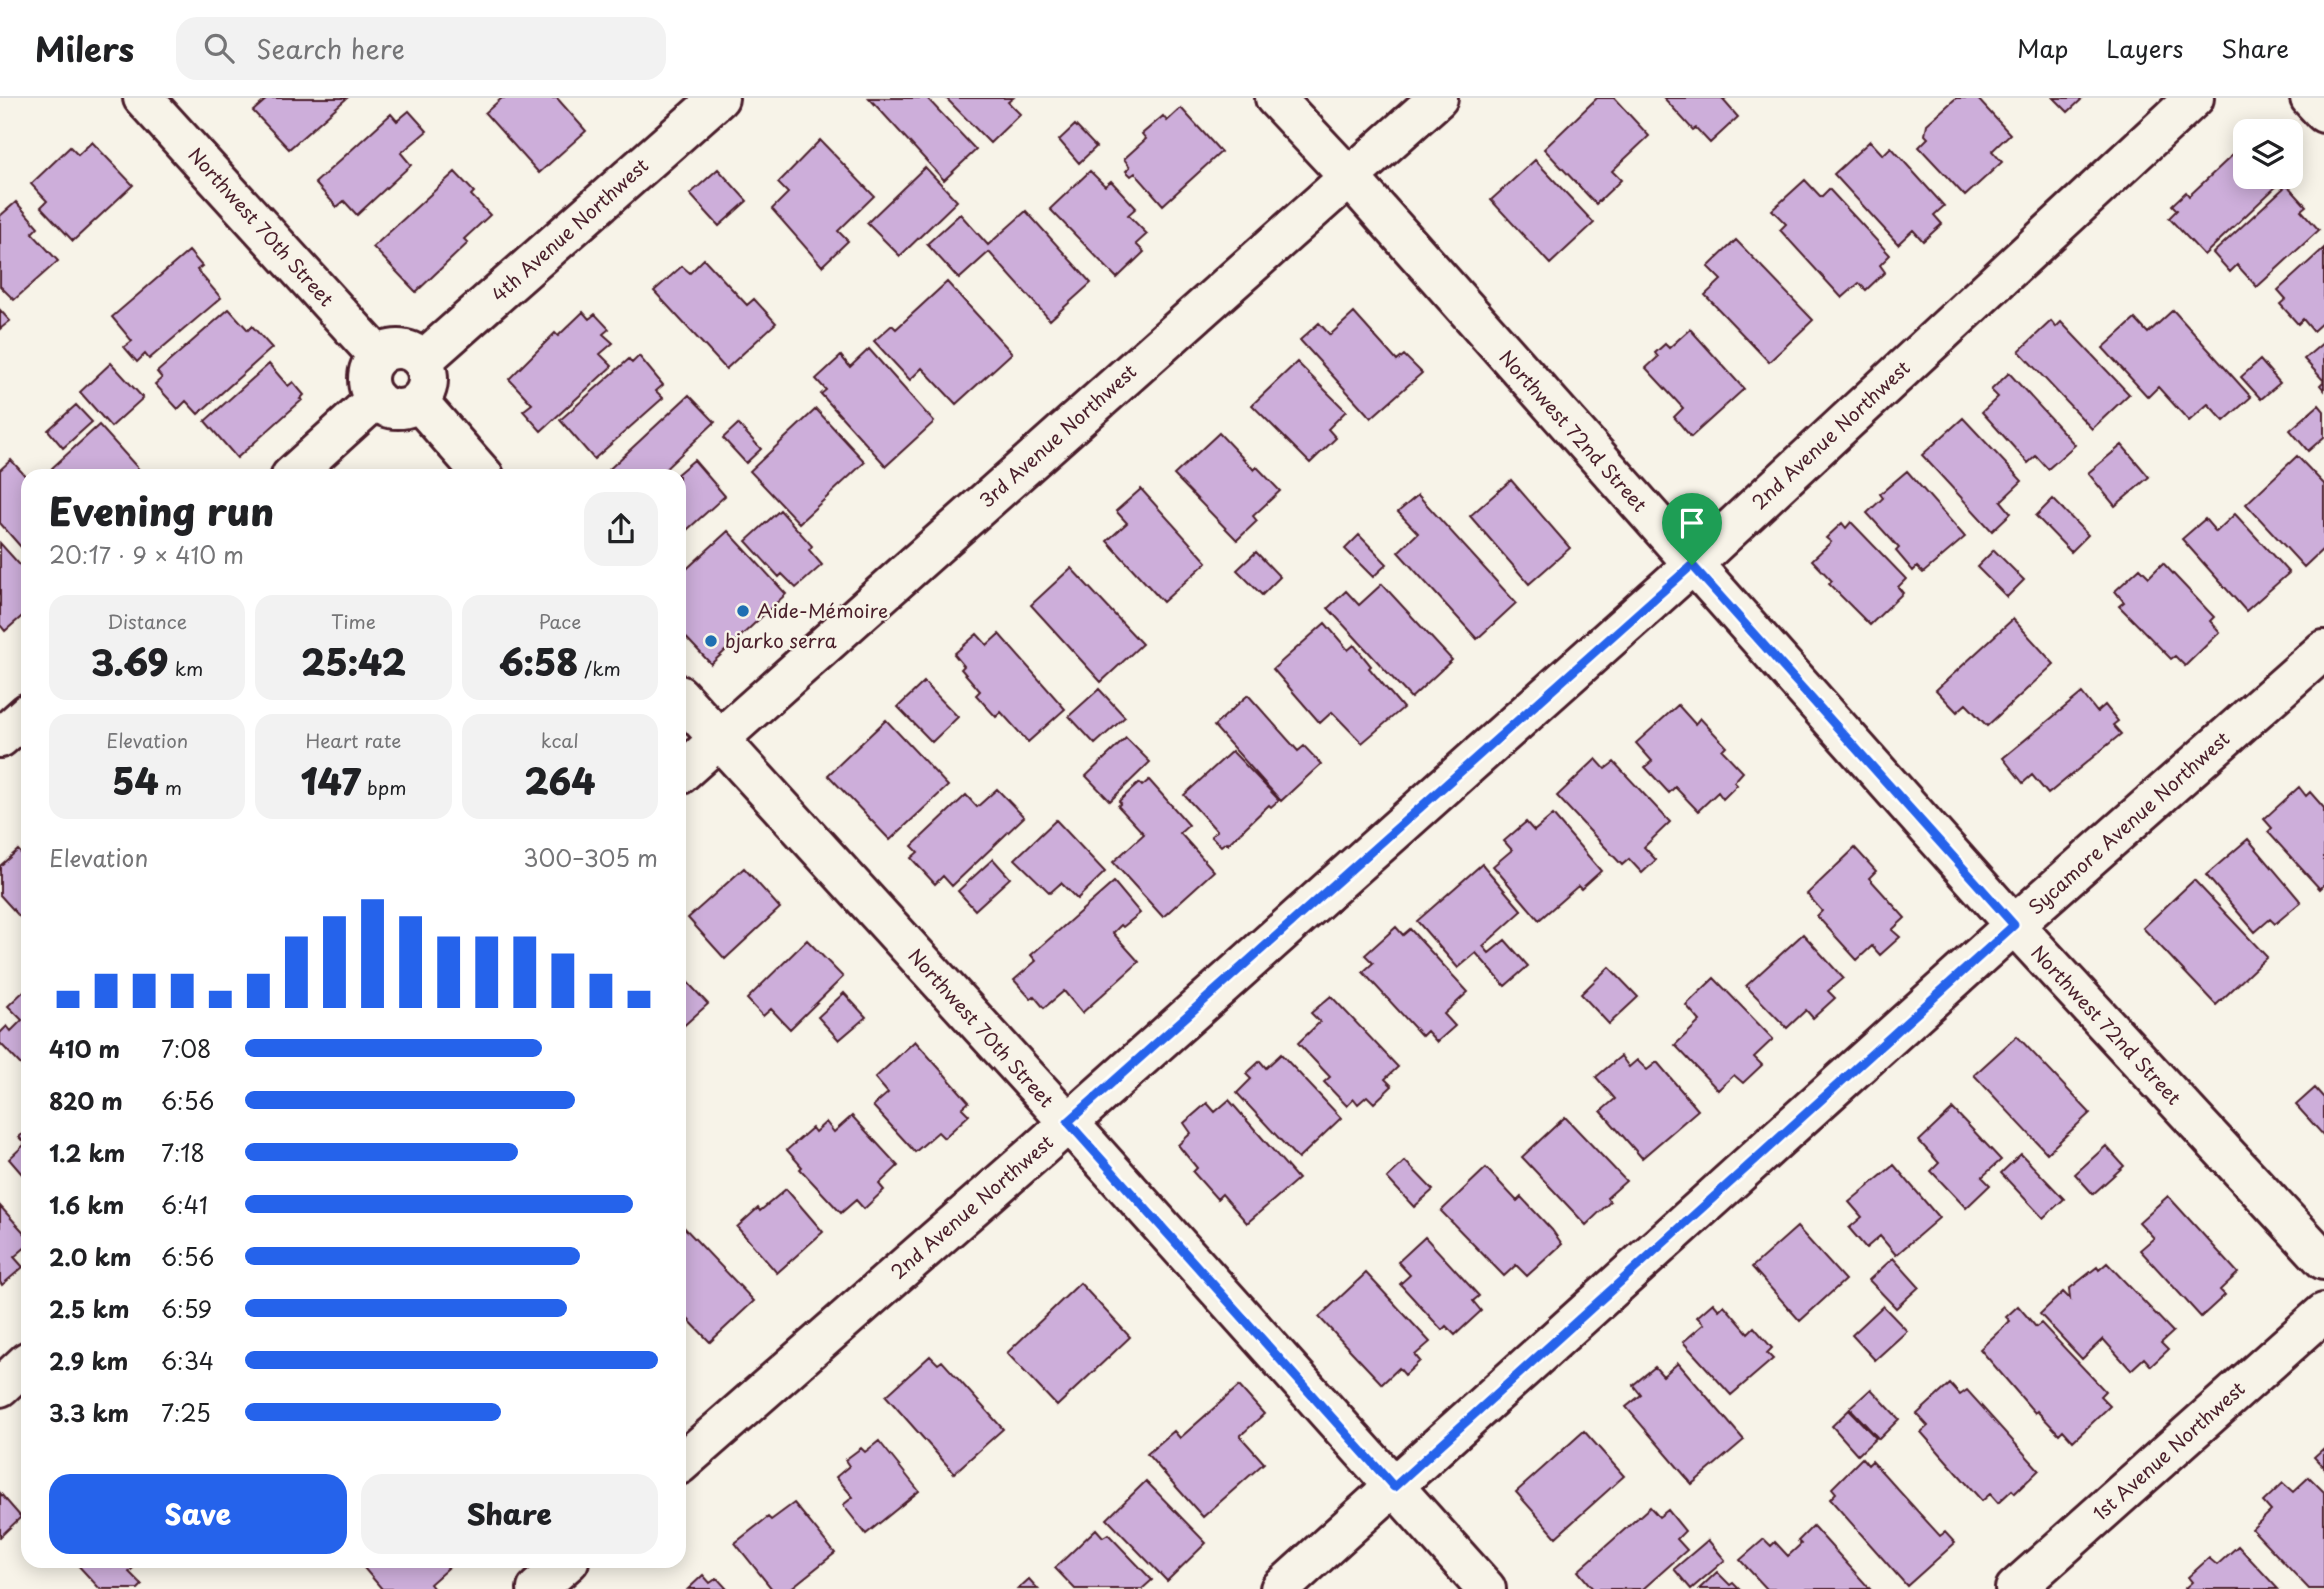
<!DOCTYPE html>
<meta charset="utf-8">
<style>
:root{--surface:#fff;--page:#f2f2f2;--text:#202124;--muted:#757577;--line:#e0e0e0;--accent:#2563eb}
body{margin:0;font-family:"Playpen Sans",sans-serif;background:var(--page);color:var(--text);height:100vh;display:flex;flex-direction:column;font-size:26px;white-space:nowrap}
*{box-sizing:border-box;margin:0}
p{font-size:23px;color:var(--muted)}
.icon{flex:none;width:38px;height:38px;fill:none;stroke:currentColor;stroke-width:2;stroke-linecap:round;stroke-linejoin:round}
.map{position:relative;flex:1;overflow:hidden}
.panel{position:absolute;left:21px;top:371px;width:665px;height:1099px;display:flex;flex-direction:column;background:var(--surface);border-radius:21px;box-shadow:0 4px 18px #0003}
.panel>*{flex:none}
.tools{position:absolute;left:2233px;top:21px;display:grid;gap:14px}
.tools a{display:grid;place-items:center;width:70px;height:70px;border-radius:14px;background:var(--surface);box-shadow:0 4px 18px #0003;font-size:35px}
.pin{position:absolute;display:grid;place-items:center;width:60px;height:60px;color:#fff;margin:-72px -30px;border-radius:50% 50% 50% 0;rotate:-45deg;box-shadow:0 0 7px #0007}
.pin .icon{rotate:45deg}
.round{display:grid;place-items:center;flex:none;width:74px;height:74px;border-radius:21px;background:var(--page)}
.overview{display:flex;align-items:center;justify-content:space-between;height:119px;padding:0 28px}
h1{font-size:38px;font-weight:800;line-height:52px}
.figures{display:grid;grid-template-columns:repeat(3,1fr);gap:10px;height:119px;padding:7px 28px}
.figures div{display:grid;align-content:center;border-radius:18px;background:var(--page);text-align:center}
.figures b{font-size:35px;font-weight:800}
.figures small{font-size:19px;font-weight:400}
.figures p{font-size:19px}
.chart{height:196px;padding:14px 28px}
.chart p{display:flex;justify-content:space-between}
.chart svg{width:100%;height:126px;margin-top:7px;stroke:var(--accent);stroke-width:6}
.action{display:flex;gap:14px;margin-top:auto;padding:14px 28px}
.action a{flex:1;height:80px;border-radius:21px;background:var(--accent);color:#fff;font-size:28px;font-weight:800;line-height:80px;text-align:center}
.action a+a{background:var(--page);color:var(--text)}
ul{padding:0 28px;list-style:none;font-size:23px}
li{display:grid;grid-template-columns:112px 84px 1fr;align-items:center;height:52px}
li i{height:18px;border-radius:9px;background:var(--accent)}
header{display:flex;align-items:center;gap:42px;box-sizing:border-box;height:98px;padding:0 35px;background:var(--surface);border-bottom:2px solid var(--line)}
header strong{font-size:33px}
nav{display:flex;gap:38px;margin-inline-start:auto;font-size:24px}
.search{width:490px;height:63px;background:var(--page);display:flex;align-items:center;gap:18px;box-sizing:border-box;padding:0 24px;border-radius:21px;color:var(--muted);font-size:26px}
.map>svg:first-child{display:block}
.building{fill:#cdaeda;stroke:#4a1f2b;stroke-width:2}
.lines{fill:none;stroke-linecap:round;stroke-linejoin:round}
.minor-casing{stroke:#4a1f2b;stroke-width:44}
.tertiary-casing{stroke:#4a1f2b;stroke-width:44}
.minor{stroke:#f7f3e8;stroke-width:38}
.tertiary{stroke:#f7f3e8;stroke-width:38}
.route-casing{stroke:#fff;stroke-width:14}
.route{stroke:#2563eb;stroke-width:9}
.poi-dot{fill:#1f6fb2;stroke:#f7f3e8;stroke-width:2.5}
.labels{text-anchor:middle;stroke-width:5;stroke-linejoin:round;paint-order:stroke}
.street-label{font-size:19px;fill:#4a1f2b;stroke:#f7f3e8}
.poi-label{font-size:19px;fill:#4a1f2b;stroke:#f7f3e8;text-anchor:start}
</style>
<header>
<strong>Milers</strong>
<div class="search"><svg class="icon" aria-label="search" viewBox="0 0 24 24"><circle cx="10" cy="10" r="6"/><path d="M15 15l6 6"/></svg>Search here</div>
<nav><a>Map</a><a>Layers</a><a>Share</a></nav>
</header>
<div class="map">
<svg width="2324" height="1491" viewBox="0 0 2324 1491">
<rect width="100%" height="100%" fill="#f7f3e8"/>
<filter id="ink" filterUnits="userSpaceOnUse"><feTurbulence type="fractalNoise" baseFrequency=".0143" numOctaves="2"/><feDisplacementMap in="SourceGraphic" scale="14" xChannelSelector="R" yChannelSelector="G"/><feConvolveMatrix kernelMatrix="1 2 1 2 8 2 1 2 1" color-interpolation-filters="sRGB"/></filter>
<g filter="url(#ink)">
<!-- building -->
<path class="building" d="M268,0H347L289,51L253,13Z
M502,0H557L586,33L539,75L485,15Z
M869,0H927L976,52L944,82Z
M946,0H1013L1008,4L1020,16L990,45Z
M1597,0H1614L1649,38L1612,73L1621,82L1596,106L1544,51Z
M1664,0H1726L1723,2L1738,19L1710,45L1696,30L1693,32Z
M1956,0H1977L2010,36L1992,53L2002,64L1965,98L1919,49L1928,40L1925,37L1927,26Z
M2054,0H2083L2068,14Z
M1181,10L1221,54L1163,107L1135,75L1131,78L1126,73L1130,69L1124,61L1146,41L1142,36L1163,18L1167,23Z
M409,13L427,33L401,55L411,67L357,117L344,103L337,109L315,85L391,16L397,23Z
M1075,27L1096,49L1079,65L1059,42Z
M820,42L874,98L838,133L848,143L822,168L772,111L788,95L778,85Z
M1870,43L1883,57L1891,49L1944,108L1934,117L1942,126L1923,143L1913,132L1898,146L1834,76Z
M92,44L133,87L73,143L41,109L47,103L31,86L70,49L78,57Z
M2238,52L2245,59V79H2275L2280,85L2204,157L2169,120L2177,112L2172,107L2186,94L2189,98Z
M1535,62L1594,125L1550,166L1491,102Z
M925,69L957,103L900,158L867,125Z
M718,71L747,103L719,128L690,96Z
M1090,73L1105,88L1111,83L1136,110L1128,117L1147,136L1136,146L1144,154L1117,180L1050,111Z
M455,74L474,94L471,97L490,117L464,141L468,145L416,194L373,149Z
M1805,82L1821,99L1829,91L1890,157L1880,167L1885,174L1866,192L1859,185L1842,200L1780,132L1786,126L1772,112Z
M2287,87L2306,108L2301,112L2319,132L2257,189L2237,167L2230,174L2213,155Z
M16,104L38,129L32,135L58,163L14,202L0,188V118Z
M1026,113L1091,185L1050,222L989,154L959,181L927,146L960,116L988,147Z
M1736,142L1813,222L1769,264L1705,197L1721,182L1708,169Z
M2324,150V223L2313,233L2303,221L2298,226L2280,206L2286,201L2278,192Z
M189,153L202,168L197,172L221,200L149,261L145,256L137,264L124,249L132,243L112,219Z
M704,161L747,207L754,201L776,225L726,271L654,193L682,168L690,175Z
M947,184L1012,255L956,306L922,270L910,282L874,243L892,227L896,231Z
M229,211L248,232L252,228L272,250L198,316L186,303L178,311L155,286L162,280L157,274Z
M0,212L10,223L0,231Z
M2173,212L2251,299L2224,323L2208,306L2189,323L2158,289L2148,299L2103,250L2135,221L2148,235Z
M583,214L589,221L595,216L609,231L603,236L613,245L600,256L612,268L541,333L523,313L532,306L509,281L555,235L558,238Z
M1354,215L1397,263L1404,257L1422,275L1371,320L1300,242L1319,225L1330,237Z
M2051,223L2056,229L2061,224L2129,296L2092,331L2019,253Z
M1690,231L1744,291L1691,339L1674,319L1683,310L1646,270L1658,259L1655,255L1665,246L1669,250Z
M2324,244V292L2320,287L2324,283L2304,261Z
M869,251L934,324L886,368L821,296L826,292L816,281L841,258L850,269Z
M639,258L663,287L656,293L663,300L594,361L560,322L629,261L632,265Z
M2260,262L2280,285L2261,301L2241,279Z
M1297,264L1346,313L1328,331L1336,340L1310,365L1252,307Z
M111,265L143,300L111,329L80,294Z
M269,266L288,288L293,284L304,297L300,301L302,302L237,360L205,323Z
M2009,275L2075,347L2048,371L2036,358L2028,365L1982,314L1998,299L1991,292Z
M689,297L715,324L658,378H602Z
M76,307L92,324L63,350L48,332Z
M2319,307L2324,313V339L2308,353L2290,332Z
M816,311L865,364L799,425L750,373Z
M1963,320L2022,383L2001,403L2011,415L1992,433L1922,357Z
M738,326L761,351L746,365L723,340Z
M99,327L145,378H59L52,370Z
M1219,335L1254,372L1257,369L1280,393L1253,418L1257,423L1237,442L1174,377Z
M2122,347L2149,379L2115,408L2088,375Z
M2297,358L2324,386V450L2304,469L2246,406Z
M11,362L28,381V457L0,425V372Z
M694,362L725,398L679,439V378H675Z
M1907,373L1965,439L1923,475L1917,469L1913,473L1896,453L1899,450L1867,415L1883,400L1880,396Z
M1511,382L1570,450L1529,486L1470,418Z
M1141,391L1207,464L1163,504L1107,443L1127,425L1116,413Z
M1418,397L1516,505L1477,541L1398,454L1418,435L1398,414Z
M2053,401L2088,437L2071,454L2036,418Z
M780,412L812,448L809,452L822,467L796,490L782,476L779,479L746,443Z
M2235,416L2289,475L2246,513L2182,441L2205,421L2216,434Z
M1851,424L1906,481L1898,489L1903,495L1870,527L1829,486L1832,483L1812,462L1831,444L1826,440L1842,425L1846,430Z
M728,433L786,496L711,566L679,532V478Z
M1359,437L1387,466L1373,479L1345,451Z
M0,445L28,476V513L5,533L0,527Z
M1994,452L2024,482L2007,499L1977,469Z
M1256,454L1280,479L1262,497L1237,472Z
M2163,465L2214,519L2210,523L2220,534L2185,568L2175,558L2171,561L2119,508L2124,504L2115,493L2140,470L2149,479Z
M1071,470L1142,546L1101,584L1031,507Z
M1382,486L1452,562L1411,600L1328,510L1346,493L1359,507Z
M2013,521L2054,566L1987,628L1966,606L1957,614L1936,592Z
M1325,525L1348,552L1354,547L1371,568L1369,570L1403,610L1362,645L1332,614L1320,625L1273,571Z
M977,536L987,547L999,536L1065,611L1028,644L1001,614L996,619L976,597L980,593L961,571L964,568L954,556Z
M924,584L958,619L932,644L898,609Z
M1099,591L1125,619L1095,646L1069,618Z
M2082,595L2097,614L2105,607L2118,623L2113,627L2121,636L2048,696L2032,677L2023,685L2003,660Z
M1248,597L1298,653L1304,648L1321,666L1281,703L1214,628Z
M1678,607L1695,626L1700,620L1726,648L1722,652L1743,674L1734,684L1737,687L1723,701L1718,694L1698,713L1675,689L1669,695L1645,669L1652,663L1636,645Z
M886,622L948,688L890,742L828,677Z
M1126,640L1150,664L1110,703L1086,678Z
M1232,653L1279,702L1271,709L1269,707L1228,746L1226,744L1221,748L1211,738L1217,733L1184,697Z
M1596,661L1605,671L1614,664L1670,724L1644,749L1656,762L1642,775L1629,761L1622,767L1557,698Z
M1149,682L1189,727L1180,735L1214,773L1163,819L1113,764L1144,736L1118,708L1121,705L1119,703L1139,685L1142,688Z
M2299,689L2306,698L2310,694L2324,710V787L2320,791L2268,734L2272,730L2264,721Z
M997,691L1024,719L952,788L943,778L935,786L911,760L918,754L912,748L966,697L977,709Z
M1553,717L1601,773L1581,791L1578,788L1539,822L1493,768L1512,752L1504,743L1526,724L1534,733Z
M1056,722L1105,774L1077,801L1061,785L1050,795L1015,761Z
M2248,741L2301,804L2275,826L2270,821L2255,834L2206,777Z
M1855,750L1876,773L1869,780L1905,820L1892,832L1900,839L1880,857L1872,848L1857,862L1817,818L1822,813L1807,796Z
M18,752L28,763V828L0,797V768Z
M993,761L1010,780L975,812L958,793Z
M1482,766L1522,813L1483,848L1489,855L1505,842L1528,868L1505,888L1476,855L1458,870L1417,823Z
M744,770L780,810L725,861L688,820Z
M2194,782L2267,859L2216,907L2143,830Z
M1114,784L1140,815L1123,829L1121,827L1113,835L1139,864L1082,915L1064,893L1044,910L1034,898L1031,901L1014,882L1036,863L1031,857Z
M1396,829L1403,837L1410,831L1468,894L1444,916L1455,928L1437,944L1427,933L1422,938L1363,874L1373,865L1365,857Z
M1803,836L1843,880L1828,893L1835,900L1813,920L1806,912L1787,930L1746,888Z
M807,842L843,879L790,931L771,911L763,918L747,901Z
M1609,869L1638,899L1609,926L1581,896Z
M679,875L708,906L679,932Z
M1714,880L1773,941L1754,959L1762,967L1743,985L1734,977L1718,992L1675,947L1700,923L1686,907Z
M28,889V962L22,968L0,945V935L7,928L11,933L22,922L8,908Z
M844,895L866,919L839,942L818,919Z
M1331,898L1398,969L1385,981L1392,988L1374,1005L1367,998L1358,1006L1354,1001L1347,1008L1324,984L1330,979L1298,945L1320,924L1311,915Z
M2017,938L2090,1015L2047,1055L1974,977Z
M915,943L969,1004L962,1010L969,1017L944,1040L938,1034L915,1054L873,1008L888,995L875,980Z
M1281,956L1341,1020L1298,1061L1237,995L1251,981L1246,976L1260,963L1266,970Z
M1621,958L1629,969L1637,962L1647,972L1657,964L1698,1012L1642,1060L1601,1013L1615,1001L1596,979Z
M2315,990L2324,1000V1038L2296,1007Z
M1229,1002L1298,1081L1247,1125L1222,1096L1217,1101L1193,1074L1197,1070L1178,1047L1191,1035L1184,1025L1207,1005L1215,1014Z
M1953,1011L2001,1062L1982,1079L1990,1087L1966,1110L1931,1073L1939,1065L1919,1043Z
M852,1018L898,1068L879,1086L884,1092L864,1111L856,1102L841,1115L800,1071L802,1069L787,1052L812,1030L815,1034L826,1024L834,1034Z
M1565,1019L1626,1083L1607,1100L1610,1104L1586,1127L1522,1059Z
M28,1031V1083L9,1061L25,1046L19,1039Z
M2106,1048L2124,1068L2093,1096L2075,1076Z
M2021,1056L2064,1101L2043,1120L2001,1075Z
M1405,1063L1433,1092L1414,1109L1387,1080Z
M1894,1067L1939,1120L1896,1157L1880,1138L1866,1150L1849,1130L1862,1119L1849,1104Z
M1486,1070L1517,1103L1521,1099L1552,1132L1562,1146L1527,1178L1516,1167L1504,1178L1441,1113Z
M786,1091L823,1134L777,1175L737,1129L758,1110L760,1113Z
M2168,1098L2238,1175L2220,1192L2225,1197L2201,1219L2140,1152L2154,1140L2139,1124Z
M0,1108L28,1139V1147L14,1159L23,1169L2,1187L0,1184Z
M679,1124L754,1203L710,1244L679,1212Z
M1797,1129L1845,1182L1800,1223L1752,1169Z
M1425,1139L1479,1198L1473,1203L1481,1213L1455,1237L1446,1228L1442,1232L1400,1186L1410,1177L1398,1164Z
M1893,1160L1919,1189L1896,1210L1869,1182Z
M2107,1165L2173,1234L2161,1245L2168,1252L2151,1268L2144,1260L2131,1272L2103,1241L2082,1261L2040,1216L2063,1194L2070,1201L2069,1191L2097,1169L2099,1172Z
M1366,1175L1430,1244L1415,1257L1420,1263L1405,1277L1399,1270L1382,1286L1319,1219Z
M1080,1185L1130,1239L1057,1308L1007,1255Z
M1713,1205L1719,1212L1724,1207L1748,1235L1754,1229L1772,1250L1767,1255L1773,1261L1731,1297L1683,1244L1704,1226L1697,1219Z
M1883,1208L1907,1233L1875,1262L1852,1237Z
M2018,1208L2036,1229L2041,1225L2105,1293L2100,1298L2110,1308L2073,1343L2063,1332L2059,1336L2037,1313L2035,1315L1980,1251L2010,1223L2006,1219Z
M930,1258L938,1266L942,1263L1003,1331L954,1375L886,1298Z
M1678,1265L1744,1342L1692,1386L1626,1309L1641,1297L1633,1287L1655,1269L1663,1278Z
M1950,1286L1960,1297L1967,1292L2039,1372L2015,1395L2012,1392L1998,1405L1990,1396L1982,1403L1921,1334L1928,1328L1917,1316Z
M1239,1288L1264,1316L1240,1338L1264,1365L1203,1419L1147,1356L1174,1333L1180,1340Z
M1871,1291L1899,1321L1879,1341L1850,1310Z
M1849,1312L1876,1340L1858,1357L1832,1328Z
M1584,1333L1624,1378L1556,1439L1516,1394Z
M879,1343L919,1393L866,1436L843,1407L853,1399L836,1379L849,1368L845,1362L861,1350L865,1354Z
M2324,1350V1370L2314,1359Z
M1862,1360L1868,1367L1872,1363L1940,1438L1945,1434L1955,1445L1907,1488L1830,1401L1836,1395L1832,1390Z
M2309,1379L2324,1394V1491H2309L2252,1431L2271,1413L2263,1404L2283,1385L2293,1394Z
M1146,1383L1206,1445L1167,1483L1107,1421Z
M0,1395L21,1419L0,1439Z
M794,1405L835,1455L790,1491H772L735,1445L768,1419L771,1422Z
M1650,1409L1659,1419L1668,1412L1685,1433L1677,1441L1687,1452L1643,1491H1593L1578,1473Z
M1813,1428L1870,1491H1767L1740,1462L1764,1441L1771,1448L1775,1444L1788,1458L1801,1446L1798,1443Z
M1096,1431L1103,1439L1108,1436L1152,1482L1142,1491H1075L1055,1470Z
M1708,1442L1725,1462L1691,1491L1674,1471Z
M2238,1448L2278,1491H2184L2192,1484L2188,1479L2209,1460L2217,1467Z
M74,1463H126L133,1470L129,1474L142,1487L138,1491H100Z
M358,1463H456L430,1486L434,1491H382Z
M1717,1474L1730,1487L1733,1485L1739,1491H1699Z
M703,1477L710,1485L717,1480L727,1491H688Z
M1029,1481L1038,1491H1018Z"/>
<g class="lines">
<defs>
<path id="minor" d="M143,0L378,258
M1275,0L1349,79L2014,827L2324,1162
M2310,0L2324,15
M368 281a30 30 0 1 1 60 0a30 30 0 1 1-60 0Z
M422,263L719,0
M418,303L484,378
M291,378L376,301
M679,597L1068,1024L1486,1491
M0,640L28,615
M679,1367L1037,1053L1692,467L2194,0
M537,1491L569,1463
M1280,1491L2014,827L2324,552
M2015,1491L2324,1215"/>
<path id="tertiary" d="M679,677L1438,0
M0,1289L28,1263"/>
</defs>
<!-- minor casing -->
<use href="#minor" class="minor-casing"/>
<!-- tertiary casing -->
<use href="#tertiary" class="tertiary-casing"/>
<!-- minor -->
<use href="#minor" class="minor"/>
<!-- tertiary -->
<use href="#tertiary" class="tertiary"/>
</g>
</g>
<g class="lines" filter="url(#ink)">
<defs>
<path id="route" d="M1692,467L2014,827L1394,1389L1068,1024Z"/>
</defs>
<!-- route casing -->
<use href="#route" class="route-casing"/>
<!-- route -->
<use href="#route" class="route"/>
</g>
<!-- markers -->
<g class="poi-dot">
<circle cx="743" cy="513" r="7"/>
<circle cx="711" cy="543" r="7"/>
</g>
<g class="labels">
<!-- street labels -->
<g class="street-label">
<text transform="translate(261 129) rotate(48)" y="7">Northwest 70th Street</text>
<text transform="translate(570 132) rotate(-42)" y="7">4th Avenue Northwest</text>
<text transform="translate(1573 333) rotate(48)" y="7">Northwest 72nd Street</text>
<text transform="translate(1831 337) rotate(-43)" y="7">2nd Avenue Northwest</text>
<text transform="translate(1058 338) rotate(-42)" y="7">3rd Avenue Northwest</text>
<text transform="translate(2129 725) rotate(-42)" y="7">Sycamore Avenue Northwest</text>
<text transform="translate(2106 927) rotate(47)" y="7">Northwest 72nd Street</text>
<text transform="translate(981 930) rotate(48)" y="7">Northwest 70th Street</text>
<text transform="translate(972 1109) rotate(-41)" y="7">2nd Avenue Northwest</text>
<text transform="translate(2169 1353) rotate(-42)" y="7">1st Avenue Northwest</text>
</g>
<!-- poi labels -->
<g class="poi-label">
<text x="757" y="520">Aide-Mémoire</text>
<text x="725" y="550">bjarko serra</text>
</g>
</g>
</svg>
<div class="tools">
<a><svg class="icon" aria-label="layers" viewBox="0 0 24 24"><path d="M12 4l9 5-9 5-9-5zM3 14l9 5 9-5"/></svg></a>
</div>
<div class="pin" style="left:1692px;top:467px;background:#1e9e55"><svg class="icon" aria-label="arrive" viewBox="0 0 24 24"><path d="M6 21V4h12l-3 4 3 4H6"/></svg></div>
<section class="panel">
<div class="overview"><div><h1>Evening run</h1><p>20:17 · 9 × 410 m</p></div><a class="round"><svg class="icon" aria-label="share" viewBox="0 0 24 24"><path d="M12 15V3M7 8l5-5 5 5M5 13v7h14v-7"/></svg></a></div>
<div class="figures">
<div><p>Distance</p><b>3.69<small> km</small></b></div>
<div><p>Time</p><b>25:42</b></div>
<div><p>Pace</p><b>6:58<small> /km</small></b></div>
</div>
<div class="figures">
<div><p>Elevation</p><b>54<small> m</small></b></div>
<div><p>Heart rate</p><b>147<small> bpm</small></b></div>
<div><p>kcal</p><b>264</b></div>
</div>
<div class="chart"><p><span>Elevation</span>300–305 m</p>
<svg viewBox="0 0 160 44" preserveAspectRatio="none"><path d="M5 44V38M15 44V32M25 44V32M35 44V32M45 44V38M55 44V32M65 44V19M75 44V12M85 44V6M95 44V12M105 44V19M115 44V19M125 44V19M135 44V25M145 44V32M155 44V38"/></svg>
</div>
<ul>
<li><b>410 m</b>7:08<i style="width:72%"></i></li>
<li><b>820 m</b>6:56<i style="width:80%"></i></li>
<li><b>1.2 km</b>7:18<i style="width:66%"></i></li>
<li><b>1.6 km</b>6:41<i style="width:94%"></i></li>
<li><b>2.0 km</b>6:56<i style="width:81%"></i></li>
<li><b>2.5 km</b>6:59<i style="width:78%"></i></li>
<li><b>2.9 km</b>6:34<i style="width:100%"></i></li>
<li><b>3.3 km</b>7:25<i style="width:62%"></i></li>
</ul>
<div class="action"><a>Save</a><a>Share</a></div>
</section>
</div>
